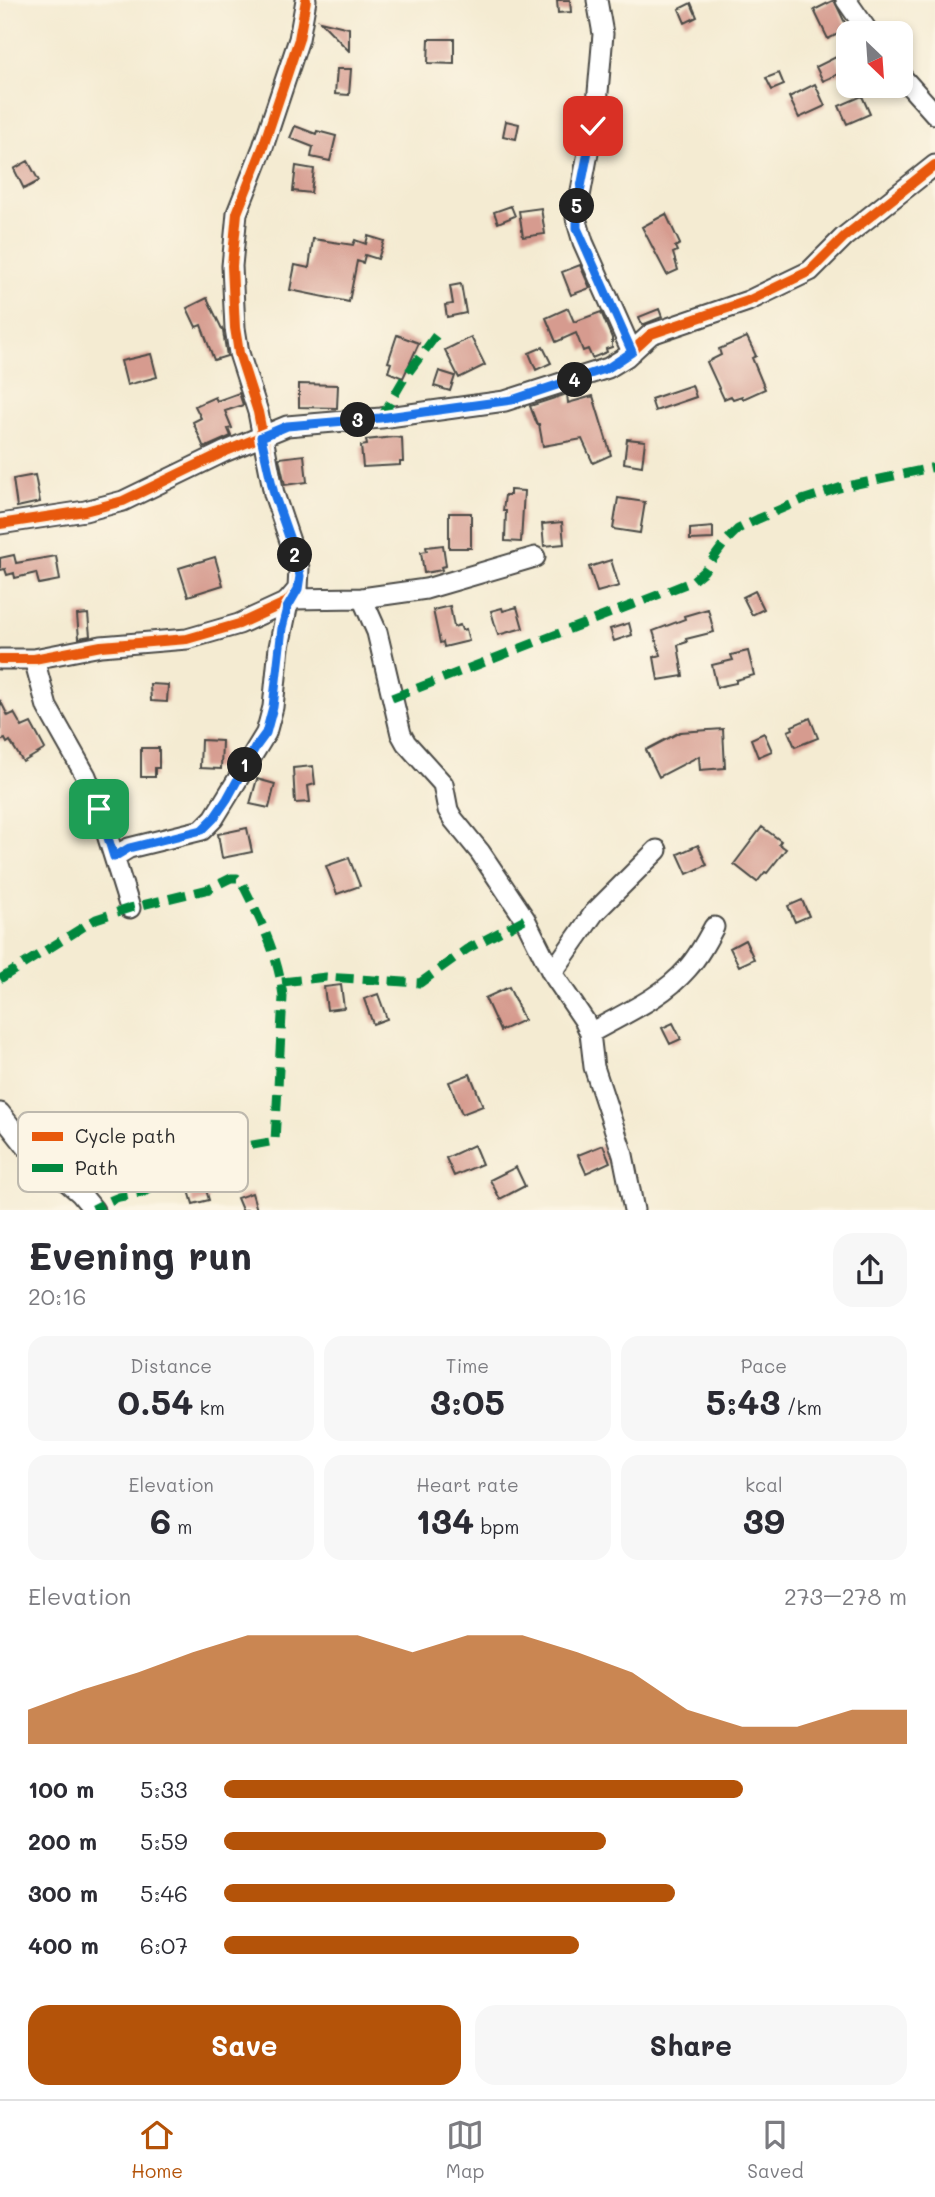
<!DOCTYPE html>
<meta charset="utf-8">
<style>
:root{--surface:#fff;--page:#f7f7f7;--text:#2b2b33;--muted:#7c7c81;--line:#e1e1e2;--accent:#b45309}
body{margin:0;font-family:Mali,sans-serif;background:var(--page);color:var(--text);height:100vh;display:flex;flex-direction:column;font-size:26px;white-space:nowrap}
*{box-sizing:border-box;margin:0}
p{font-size:23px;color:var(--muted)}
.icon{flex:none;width:38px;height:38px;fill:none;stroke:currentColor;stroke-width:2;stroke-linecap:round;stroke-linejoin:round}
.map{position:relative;height:1210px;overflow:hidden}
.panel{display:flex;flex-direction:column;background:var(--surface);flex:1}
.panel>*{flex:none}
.needle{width:46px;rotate:155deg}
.fabs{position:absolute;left:836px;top:21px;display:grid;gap:14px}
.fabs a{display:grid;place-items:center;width:77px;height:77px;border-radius:14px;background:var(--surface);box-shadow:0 4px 10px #0003;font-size:35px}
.pin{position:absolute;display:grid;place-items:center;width:60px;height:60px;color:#fff;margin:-30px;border-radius:14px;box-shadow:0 4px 10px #0006}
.km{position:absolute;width:35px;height:35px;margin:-18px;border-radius:50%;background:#222;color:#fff;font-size:19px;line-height:35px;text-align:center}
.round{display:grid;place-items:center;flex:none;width:74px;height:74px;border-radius:21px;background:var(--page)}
.head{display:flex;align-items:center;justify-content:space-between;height:119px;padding:0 28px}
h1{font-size:38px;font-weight:700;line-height:52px}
.stats{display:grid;grid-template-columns:repeat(3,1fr);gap:10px;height:119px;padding:7px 28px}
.stats div{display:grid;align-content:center;border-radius:18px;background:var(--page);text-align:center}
.stats b{font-size:35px;font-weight:700}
.stats small{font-size:19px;font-weight:400}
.stats p{font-size:19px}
.chart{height:196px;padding:14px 28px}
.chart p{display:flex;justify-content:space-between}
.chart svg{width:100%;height:126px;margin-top:7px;fill:var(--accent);opacity:.7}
.primary-button{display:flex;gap:14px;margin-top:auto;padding:14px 28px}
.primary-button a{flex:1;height:80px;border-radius:21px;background:var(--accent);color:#fff;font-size:28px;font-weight:700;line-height:80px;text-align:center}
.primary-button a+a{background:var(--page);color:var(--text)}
ul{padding:0 28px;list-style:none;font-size:23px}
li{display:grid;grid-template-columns:112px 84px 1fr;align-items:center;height:52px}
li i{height:18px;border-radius:9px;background:var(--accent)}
.tabs{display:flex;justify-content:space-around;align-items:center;height:98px;border-top:2px solid var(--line);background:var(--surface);font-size:19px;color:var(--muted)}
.tabs a{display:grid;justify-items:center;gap:4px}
.tabs .active{color:var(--accent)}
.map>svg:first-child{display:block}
.building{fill:#d69b8f}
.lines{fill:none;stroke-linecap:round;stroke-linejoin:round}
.minor-casing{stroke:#494844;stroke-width:23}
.minor{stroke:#fff;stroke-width:19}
.quiet{stroke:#00873e;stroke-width:9;stroke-dasharray:18 9;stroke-linecap:butt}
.cycleway-casing{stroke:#fcf5e5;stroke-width:15}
.cycleway{stroke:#e8590c;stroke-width:10}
.route-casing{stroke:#fff;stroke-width:14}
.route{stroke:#1a73e8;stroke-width:9}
.key{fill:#fcf5e5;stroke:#bdb8ad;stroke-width:2}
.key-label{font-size:19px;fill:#2b2b2b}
</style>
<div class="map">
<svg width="935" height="1210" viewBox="0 0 935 1210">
<rect width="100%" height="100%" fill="#fcf5e5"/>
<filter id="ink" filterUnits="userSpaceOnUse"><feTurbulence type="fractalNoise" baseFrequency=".0143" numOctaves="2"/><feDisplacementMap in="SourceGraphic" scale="14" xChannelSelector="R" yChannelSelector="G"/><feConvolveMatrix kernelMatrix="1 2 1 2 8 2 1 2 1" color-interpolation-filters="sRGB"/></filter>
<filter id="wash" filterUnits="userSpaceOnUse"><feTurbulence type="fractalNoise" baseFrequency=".00686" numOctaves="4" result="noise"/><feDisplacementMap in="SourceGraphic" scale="28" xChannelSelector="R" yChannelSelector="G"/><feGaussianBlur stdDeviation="1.57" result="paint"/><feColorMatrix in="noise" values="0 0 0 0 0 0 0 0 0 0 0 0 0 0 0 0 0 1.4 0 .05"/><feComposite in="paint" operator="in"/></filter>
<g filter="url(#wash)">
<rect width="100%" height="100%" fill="#f4ebd2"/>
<g id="blocks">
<!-- building -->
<path class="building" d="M557,0H570L571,12L558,13Z
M834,0L848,29L828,39L814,10Z
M691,3L697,17L685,23L679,9Z
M320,21L349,28V51Z
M429,39H454V64L428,63Z
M836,57L843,72L823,81L816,67Z
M337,69H351L349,95L335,94Z
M779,73L784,85L772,90L766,78Z
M815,84L825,106L799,118L789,97Z
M862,96L870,114L847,124L839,106Z
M506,121L519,124L516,139L503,136Z
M295,126L316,134L317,131L336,136L330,161L311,157L313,147L290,138Z
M28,161L39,181L24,189L14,169Z
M296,166L314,169L311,193L293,191Z
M511,206L515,216L498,223L494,212Z
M541,208L545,234L523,237L519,211Z
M666,214L680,244L675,247L677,251L673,253L678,270L667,275L642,227Z
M368,236L384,241L378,259L365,255L363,263L357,261L349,302L290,290L295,265L309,268L313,239L353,245L355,240L366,244Z
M580,265L590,288L571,295L562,272Z
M461,284L466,313L447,317L445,305L453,304L450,286Z
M207,298L223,331L227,356L214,360L201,325L196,327L187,308Z
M568,308L574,322L601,312L612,338V347L606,349L607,352L592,358L588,349L583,351L576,333L556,342L546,318Z
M659,309L662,317L642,325L639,317Z
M397,335L419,343L403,378L388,372L391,363L388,362Z
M471,337L485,365L459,378L445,350Z
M747,337L756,356L752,358L765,389L743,399L742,396L733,399L731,396L724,399L707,362L721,355L719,349Z
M543,347L551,363L536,370L529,353Z
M151,354L157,377L127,385L121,361Z
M439,371L455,376L450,391L434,386Z
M299,384L338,385L337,408L299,407Z
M692,385L696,397L655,411L651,399Z
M239,393L243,405L225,411L232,428L228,429L231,436L204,448L193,422L201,418L195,406L215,397L217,401Z
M567,394L568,403L593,396L611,455L593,463L582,439L543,446L539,424H537L530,406Z
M394,437L402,438L403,462H400V465L363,467L361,446L367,445L366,440Z
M627,439L645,441L642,466L624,463Z
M304,455L307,482L285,485L279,458Z
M35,475L40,502L17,507L13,479Z
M510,490L524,491L521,542L505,541L506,511H503L505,495H510Z
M618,498L645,502L640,533L613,529Z
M449,513H471V548H449Z
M562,522L564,544L544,546L542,524Z
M713,527V539L690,540V529Z
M443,545L446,566L441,567L442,570L424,573L421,552L427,551L426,547Z
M14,555L16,563L56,556L60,580L39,584L36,573L15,578L14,573L7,575L5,569L0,570V558Z
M215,557L223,585L188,596L179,568Z
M611,560L619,586L597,592L589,567Z
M755,591L764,609L752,615L743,597Z
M450,606L454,627L460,625L462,630L466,629L469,641L444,647L443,642L440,643L433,610Z
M517,607L523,628L498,635L491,611L502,608L503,611Z
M708,609L714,632L686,639L687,642L678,645L683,676L658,680L654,657L661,655L653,631L685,619L684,616Z
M88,614L90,636L79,638L77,615Z
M629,623L632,635L614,641L610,629Z
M748,651L754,675L736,680V683L717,687L712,665L733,660L731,655Z
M150,684L168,685L167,702L151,701Z
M0,700L8,716L14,713L22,727L31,723L45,749L23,762L10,741L7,743L5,739L0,741Z
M810,718L818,738L795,747L788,731L793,729L792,726Z
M723,729L725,768L700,770L699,756L659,777L646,750L680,732Z
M764,733L772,751L758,757L751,739Z
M201,740L222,741L221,769L200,768Z
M141,748H159V768H155V777H141Z
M313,766L315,784L308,786L310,802L295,803L293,768Z
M257,779L275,784L269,808L250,804Z
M762,827L781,841L779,844L786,849L767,873L765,872L757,882L734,864Z
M247,828L252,852L222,858L218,834Z
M698,845L707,865L687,874L678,854Z
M349,858L360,886L337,894L326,866Z
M802,900L809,916L795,922L788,906Z
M745,940L754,959L739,966L730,948Z
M341,985L344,1008L327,1010L324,987Z
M509,987L524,1020L500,1031L485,998Z
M378,994L387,1019L373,1024L364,999Z
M673,1023L681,1039L670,1044L662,1028Z
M470,1074L483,1106L462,1114L449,1082Z
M474,1145L482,1164L454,1176L446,1158Z
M603,1145L610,1162L586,1173L578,1155Z
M516,1167L525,1186L500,1199L490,1180Z
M204,1183L209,1200L193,1204L188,1187Z
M252,1193L257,1210H242L237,1198Z"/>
</g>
</g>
<g filter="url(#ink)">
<use href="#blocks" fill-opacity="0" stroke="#494844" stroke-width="2"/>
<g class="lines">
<defs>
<path id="minor" d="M597,0L603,34L597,104L576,218L583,242L632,352
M846,0L869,33
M901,76L935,114
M0,524L85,511L123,501L224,452L287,426L381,418L505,401L608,368L626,357L651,334L748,301L810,271L844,237L935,165
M362,598L377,632L401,734L406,743L443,784L448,810L453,819L480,852L525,919L552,973L584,1020L590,1033L594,1067L623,1155L634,1210
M0,659H34L101,646L187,639L239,624L287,602L298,589L299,568L274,494L258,412L239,353L235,328L232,266L237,213L263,147L299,39L306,0
M34,659L47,707L86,776L99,809L130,908
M114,857L129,848L202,830L214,818L266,733L273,707L279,647L287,608L292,599L362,598L426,589L535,557
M552,973L594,913L657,850
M590,1033C623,1014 662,998 687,969C698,957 706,942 714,927
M0,1113L26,1146L80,1193L94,1210"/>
</defs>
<!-- minor casing -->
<use href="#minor" class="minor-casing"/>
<!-- minor -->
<use href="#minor" class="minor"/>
<!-- quiet -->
<path class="quiet" d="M381,418L405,377L440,330
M392,698L691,582L704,571L726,541L738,529L758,519L802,500L839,488L935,467
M0,979L96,919L130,908L209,889L231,878H237L242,883C260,919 279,956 283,997L275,1141L165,1161L163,1163C153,1196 150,1191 119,1197C110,1200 102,1205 93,1209
M282,982L326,977L420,983L467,949L525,919"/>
<defs>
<path id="cycleway" d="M0,524L85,511L123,501L224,452L287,426L381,418L505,401L608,368L626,357L651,334L748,301L810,271L844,237L935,165
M0,659H34L101,646L187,639L239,624L287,602L298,589L299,568L274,494L258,412L239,353L235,328L232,266L237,213L263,147L299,39L306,0"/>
</defs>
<!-- cycleway casing -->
<use href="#cycleway" class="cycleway-casing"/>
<!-- cycleway -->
<use href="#cycleway" class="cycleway"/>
</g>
</g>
<g class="lines" filter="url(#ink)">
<defs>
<path id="route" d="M99,809L114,857L129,848L202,830L214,818L227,799L255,748L266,733L273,707L282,628L287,608L298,589L300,576L296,557L274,494L261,437L287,426L380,418L512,400L608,368L632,352L577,228V207L593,126"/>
</defs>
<!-- route casing -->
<use href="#route" class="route-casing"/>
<!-- route -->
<use href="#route" class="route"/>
</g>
<!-- legend -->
<rect x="18" y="1112" width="230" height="80" rx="10" class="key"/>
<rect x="32" y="1132" width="31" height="9" fill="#e8590c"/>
<rect x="32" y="1164" width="31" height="8" fill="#00873e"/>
<g class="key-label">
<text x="75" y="1143">Cycle path</text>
<text x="75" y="1175">Path</text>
</g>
</svg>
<div class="fabs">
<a><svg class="needle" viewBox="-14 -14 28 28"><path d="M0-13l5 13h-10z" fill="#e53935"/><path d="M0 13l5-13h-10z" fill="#7c7c81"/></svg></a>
</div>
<div class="pin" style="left:99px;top:809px;background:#1e9e55"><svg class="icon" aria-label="arrive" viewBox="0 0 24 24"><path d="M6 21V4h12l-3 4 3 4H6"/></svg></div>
<div class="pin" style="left:593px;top:126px;background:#d93025"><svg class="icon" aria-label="check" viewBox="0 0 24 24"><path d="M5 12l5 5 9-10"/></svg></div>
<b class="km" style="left:245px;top:765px">1</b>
<b class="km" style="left:295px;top:555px">2</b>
<b class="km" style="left:358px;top:420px">3</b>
<b class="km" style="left:575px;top:380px">4</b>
<b class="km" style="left:577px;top:206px">5</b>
</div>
<section class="panel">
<div class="head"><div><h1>Evening run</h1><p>20:16</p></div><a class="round"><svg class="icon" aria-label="share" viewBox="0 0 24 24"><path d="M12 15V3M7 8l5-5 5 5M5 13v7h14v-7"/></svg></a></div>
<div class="stats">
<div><p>Distance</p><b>0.54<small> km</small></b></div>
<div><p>Time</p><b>3:05</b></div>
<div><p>Pace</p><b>5:43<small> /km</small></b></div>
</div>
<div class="stats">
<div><p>Elevation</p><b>6<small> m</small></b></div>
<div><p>Heart rate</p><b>134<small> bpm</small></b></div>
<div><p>kcal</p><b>39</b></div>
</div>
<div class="chart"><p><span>Elevation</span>273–278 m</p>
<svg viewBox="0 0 160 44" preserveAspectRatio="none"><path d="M0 44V32L10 25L20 19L30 12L40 6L50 6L60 6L70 12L80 6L90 6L100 12L110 19L120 32L130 38L140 38L150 32L160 32V44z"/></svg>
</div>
<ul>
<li><b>100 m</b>5:33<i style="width:76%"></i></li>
<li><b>200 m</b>5:59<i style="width:56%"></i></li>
<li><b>300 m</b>5:46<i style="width:66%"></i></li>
<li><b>400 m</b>6:07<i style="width:52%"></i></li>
</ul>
<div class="primary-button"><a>Save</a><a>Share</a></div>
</section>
<nav class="tabs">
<a class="active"><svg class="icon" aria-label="home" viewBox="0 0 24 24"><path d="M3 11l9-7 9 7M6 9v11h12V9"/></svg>Home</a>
<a><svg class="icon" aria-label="map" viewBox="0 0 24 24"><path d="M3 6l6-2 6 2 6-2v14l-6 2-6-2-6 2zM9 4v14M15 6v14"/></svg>Map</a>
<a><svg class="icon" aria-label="saved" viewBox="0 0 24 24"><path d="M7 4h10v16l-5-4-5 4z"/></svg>Saved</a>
</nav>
